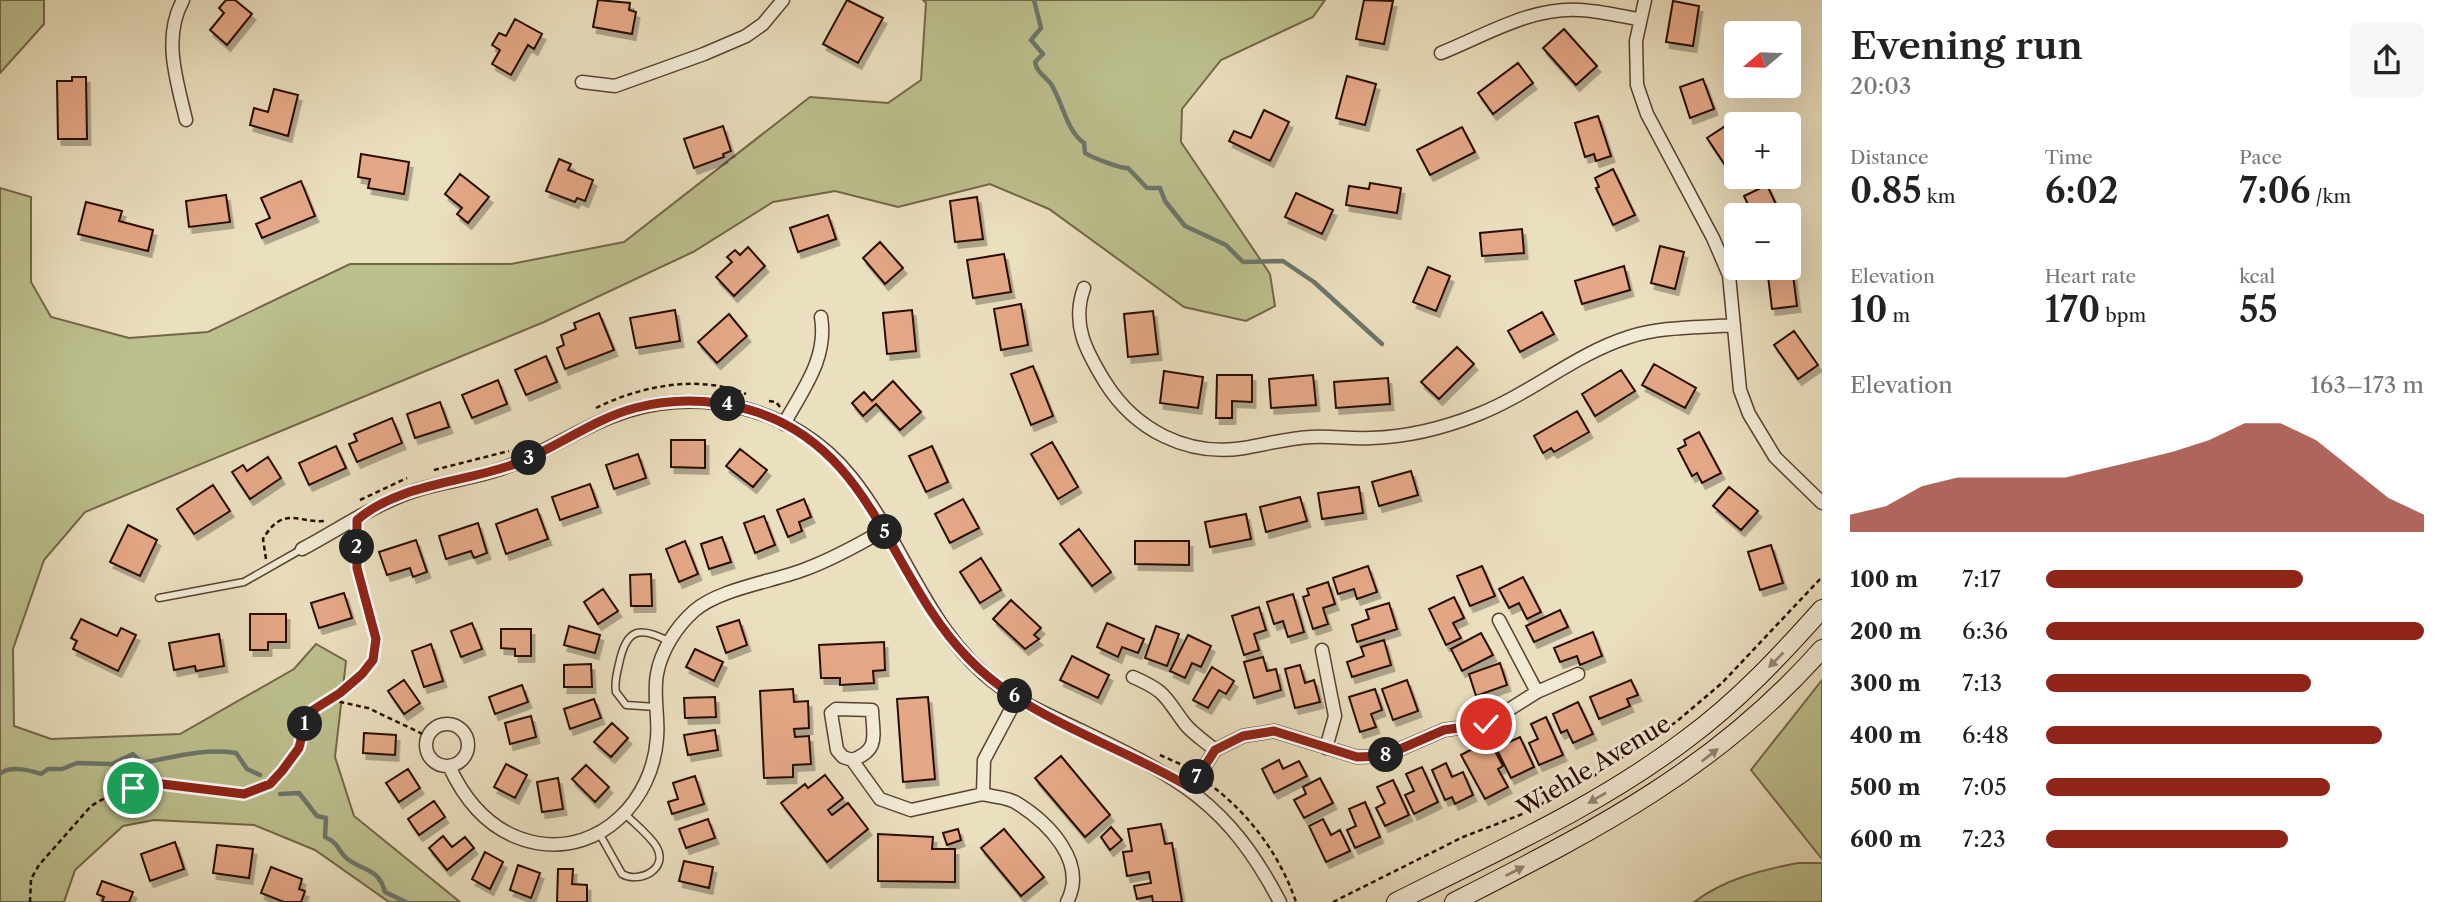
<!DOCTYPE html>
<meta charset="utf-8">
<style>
:root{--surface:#fff;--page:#f6f6f6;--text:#222;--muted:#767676;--accent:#8f2418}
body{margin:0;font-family:"Libre Caslon Text",serif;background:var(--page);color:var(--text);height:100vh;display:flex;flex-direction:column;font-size:26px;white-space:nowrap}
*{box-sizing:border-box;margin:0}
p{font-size:23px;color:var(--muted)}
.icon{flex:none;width:38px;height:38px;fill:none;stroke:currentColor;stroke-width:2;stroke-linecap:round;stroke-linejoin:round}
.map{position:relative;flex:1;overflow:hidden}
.panel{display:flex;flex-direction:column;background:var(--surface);width:630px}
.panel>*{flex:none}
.needle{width:46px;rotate:251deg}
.controls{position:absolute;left:1724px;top:21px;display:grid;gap:14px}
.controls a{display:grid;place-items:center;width:77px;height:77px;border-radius:7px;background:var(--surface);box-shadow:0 7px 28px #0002;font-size:35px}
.pin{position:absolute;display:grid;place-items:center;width:60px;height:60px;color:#fff;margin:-30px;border:4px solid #fff;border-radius:50%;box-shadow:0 2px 7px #0007}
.km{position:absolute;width:35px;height:35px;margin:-18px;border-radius:50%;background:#222;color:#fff;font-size:19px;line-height:35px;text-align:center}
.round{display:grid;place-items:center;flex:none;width:74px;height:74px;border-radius:7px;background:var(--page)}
.overview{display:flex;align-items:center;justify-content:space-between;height:119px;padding:0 28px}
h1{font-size:38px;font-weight:600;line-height:52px}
.metrics{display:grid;grid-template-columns:repeat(3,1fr);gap:10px;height:119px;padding:7px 28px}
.metrics div{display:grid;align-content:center}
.metrics b{font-size:35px;font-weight:600}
.metrics small{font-size:19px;font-weight:400}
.metrics p{font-size:19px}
.chart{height:196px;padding:14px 28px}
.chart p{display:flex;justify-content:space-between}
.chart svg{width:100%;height:126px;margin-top:7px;fill:var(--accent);opacity:.7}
ul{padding:0 28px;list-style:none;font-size:23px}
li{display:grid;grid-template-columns:112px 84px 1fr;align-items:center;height:52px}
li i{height:18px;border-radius:9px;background:var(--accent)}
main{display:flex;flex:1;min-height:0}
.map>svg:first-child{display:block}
.green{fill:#bcc08e;stroke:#736647;stroke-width:2}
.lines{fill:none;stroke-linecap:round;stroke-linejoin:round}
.stream{stroke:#6c766a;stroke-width:4.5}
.building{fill:#e5a886;stroke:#2a0c00;stroke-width:2;filter:url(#shadow)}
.service-casing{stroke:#5a4130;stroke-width:9}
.minor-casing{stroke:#5a4130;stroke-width:15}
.secondary-casing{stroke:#2a0c00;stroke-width:20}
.path{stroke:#2a0c00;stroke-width:2.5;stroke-dasharray:5 3.5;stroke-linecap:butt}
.service{stroke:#f1ead5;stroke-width:6}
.minor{stroke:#f1ead5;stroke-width:12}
.secondary{stroke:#f1ead5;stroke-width:18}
.oneway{fill:#978675}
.route-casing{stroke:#fff;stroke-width:14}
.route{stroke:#8f2418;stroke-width:9}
.labels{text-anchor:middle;stroke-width:6;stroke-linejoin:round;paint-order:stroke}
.street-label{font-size:24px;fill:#2a0c00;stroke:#f1ead5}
</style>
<main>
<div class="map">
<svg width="1822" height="902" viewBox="0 0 1822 902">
<defs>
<filter id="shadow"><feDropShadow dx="3.5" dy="6" stdDeviation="0" flood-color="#0004"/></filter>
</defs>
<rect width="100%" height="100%" fill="#eadfbe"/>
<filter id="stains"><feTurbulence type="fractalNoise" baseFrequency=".00286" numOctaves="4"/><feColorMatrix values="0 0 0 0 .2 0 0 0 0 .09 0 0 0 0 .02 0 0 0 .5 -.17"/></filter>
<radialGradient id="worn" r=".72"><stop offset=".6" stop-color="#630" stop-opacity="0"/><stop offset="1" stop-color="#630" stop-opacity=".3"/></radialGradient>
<!-- green -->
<path class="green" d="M0,0H44V24L0,73Z
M923,0H1325L1313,17L1221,60L1182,109L1181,142L1270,274L1275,306L1246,321L1184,307L1049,209L990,184L898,207L835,191L773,202L693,252L544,322L85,512L44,560L13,649L14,726L51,739L180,734L294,669L316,644L346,661L335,757L354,816L460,902H389L315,850L254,825L154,820L123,826L75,870L64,902H0V188L31,197V282L51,317L129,338L208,332L350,264H511L624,242L810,97L888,103L921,80L926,3Z
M1822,680V859L1751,770Z
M1798,863H1822V902H1694C1725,879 1761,870 1798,863Z"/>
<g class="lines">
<!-- stream -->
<path class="stream" d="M1034,0L1041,28L1031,40L1043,54L1035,62C1037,73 1045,76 1051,84C1063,103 1066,130 1084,143L1085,153C1091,157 1121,169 1128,168L1147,188H1160L1165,201L1185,226L1226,245L1243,262L1283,261L1314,282L1382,344
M0,774C9,765 30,770 41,774L48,769H62L77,763L112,764L133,754L142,763C174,757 203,748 236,753L247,769L260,775
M280,794L299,793L317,816L326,818L325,837C341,844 338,853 349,860C366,872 379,869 385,892L406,902"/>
</g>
<!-- building -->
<path class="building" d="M226,0H235L252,14L227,45L210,30L224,13L219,8Z
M598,0L630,3L629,10L636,12L632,34L593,27Z
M847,0L883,18L858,63L823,44Z
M1364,0L1393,1L1384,44L1356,39Z
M1673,1L1699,6L1693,46L1666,42Z
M515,19L542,34L534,49L528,45L511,75L492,64L500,50L492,45L499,33L506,36Z
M1564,29L1597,66L1576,85L1543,48Z
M1518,63L1533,83L1493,114L1478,93Z
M1347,76L1376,84L1365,125L1336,118Z
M72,77H86L87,139H58L57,81H72Z
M1703,79L1714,109L1690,118L1680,87Z
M274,89L298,95L288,136L250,125L254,108L268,112Z
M1264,110L1289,122L1270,161L1229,141L1234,131L1251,138Z
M1598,116L1611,156L1596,161L1594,154L1585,157L1575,123Z
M1727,125L1736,139V177H1740L1735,180L1707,138Z
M723,126L731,151L723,154L724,157L694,168L684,139Z
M1462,127L1475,152L1430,175L1417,150Z
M361,154L409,162L404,194L368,188L370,179L358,177Z
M559,159L571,164L568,170L593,180L585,201L577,198L575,202L546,191Z
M1613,169L1635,215L1613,225L1596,188L1599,187L1595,178Z
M460,174L489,197L468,223L457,214L462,208L445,194Z
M301,181L315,216L262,238L256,224L270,218L261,198Z
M1370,183L1401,188L1397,213L1346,205L1349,186L1369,189Z
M1767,185L1781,215H1753L1744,196Z
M1296,193L1333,210L1322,234L1285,217Z
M226,195L230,222L189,227L186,201Z
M977,197L983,239L955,242L950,201Z
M86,202L122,211L119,221L153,230L148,251L78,234Z
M828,215L836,239L798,252L790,228Z
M1522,229L1524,253L1482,256L1480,233Z
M880,242L903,268L885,284L863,258Z
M1660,246L1684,252L1675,289L1651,283Z
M748,247L765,266L734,296L716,277L732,262L727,257L735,250L740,255Z
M1004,254L1011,292L973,298L967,260Z
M1624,266L1630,290L1582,304L1575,281Z
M1428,267L1450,276L1436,311L1413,302Z
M1792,267L1797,306L1772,309L1767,268Z
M1021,304L1028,345L1001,350L994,309Z
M675,310L680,341L636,348L630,318Z
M912,310L916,351L887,354L883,313Z
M1153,311L1158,354L1128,357L1124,314Z
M1542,312L1554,334L1520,352L1508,331Z
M599,313L614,350L565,369L557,348L564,345L561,335L576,329L574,323Z
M729,314L747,336L717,363L698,342Z
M1794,331L1818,365L1798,379L1774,345Z
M1457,347L1474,364L1439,399L1421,382Z
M546,356L557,382L526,395L515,370Z
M1654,364L1696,388L1685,408L1642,385Z
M1033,366L1053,416L1031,425L1011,374Z
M1621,370L1635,391L1595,416L1582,394Z
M1164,371L1203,377L1198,408L1160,403Z
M1217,375H1252V402L1232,401V418H1216Z
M1313,375L1316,405L1271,408L1269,379Z
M1388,378L1390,404L1336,408L1334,382Z
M498,380L507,404L472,418L462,395Z
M893,381L921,412L900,430L876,404L863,416L852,403L864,392L872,401Z
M440,402L449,427L415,438L407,414Z
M1577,411L1589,432L1554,452L1551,448L1543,453L1534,436Z
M392,418L402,443L357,462L349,444L357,441L354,434Z
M1699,432L1721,473L1702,483L1697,473L1692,476L1678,449L1686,445L1684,440Z
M671,440H705V468L671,467Z
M1052,442L1078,487L1058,499L1031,454Z
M336,446L346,468L309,485L299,463Z
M932,446L948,482L926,492L909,456Z
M740,449L767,470L753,487L726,466Z
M638,454L646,478L614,489L606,465Z
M268,457L281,478L250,499L232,472L243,465L247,471Z
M1411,471L1418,495L1379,506L1372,482Z
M590,484L598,507L560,520L552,497Z
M213,485L230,511L194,534L177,509Z
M1359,487L1363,513L1322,519L1318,493Z
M1729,487L1758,511L1741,530L1713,506Z
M1300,497L1307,521L1266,532L1260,507Z
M804,499L811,517L799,522L802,531L788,537L777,510Z
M963,499L979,528L950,543L935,514Z
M537,509L548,539L506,554L496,524Z
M1246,514L1251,539L1210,547L1205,522Z
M764,516L775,545L755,553L744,523Z
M478,523L487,553L474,558L471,551L446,559L439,536Z
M128,525L157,540L140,576L110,562Z
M1079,529L1111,572L1092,586L1060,544Z
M722,537L731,562L709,569L701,544Z
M416,540L427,572L413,577L410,568L387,575L379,552Z
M685,541L698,574L679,582L666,549Z
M1135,541H1189V565L1135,564Z
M1771,545L1783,583L1760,590L1748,552Z
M981,558L1001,590L980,603L960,572Z
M1368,566L1377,592L1357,599L1354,589L1338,594L1333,578Z
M1482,566L1495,596L1470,606L1457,576Z
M651,574L652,606H631L630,575Z
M1523,577L1541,612L1527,619L1519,603L1509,608L1499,589Z
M1328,582L1335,604L1323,608L1328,624L1313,629L1303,597L1309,595L1307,589Z
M603,589L618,611L598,624L584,602Z
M344,593L352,618L319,628L311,603Z
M1293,594L1304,632L1288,637L1283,621L1274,624L1267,602Z
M1454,597L1464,618L1453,623L1461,638L1446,645L1429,609Z
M1011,600L1041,628L1034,635L1039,639L1025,649L993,619Z
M1389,603L1397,629L1357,642L1352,625L1369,619L1366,610Z
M1259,607L1266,630L1254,634L1259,650L1244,655L1232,616Z
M1560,610L1568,627L1534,642L1526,626Z
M250,614H286V642H268V650H250Z
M81,619L117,636L121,628L136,635L118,671L73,649L77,641L71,638Z
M739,620L747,645L726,653L717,627Z
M472,623L482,649L461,657L451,631Z
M1107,623L1144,639L1138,653L1122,647L1118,657L1097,647Z
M569,626L600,635L595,653L564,645Z
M1156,626L1179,634L1167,666L1145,658Z
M501,629H531V656H515V649L501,648Z
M1593,632L1602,656L1580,665L1577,656L1560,662L1554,648Z
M1481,633L1493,655L1462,671L1451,649Z
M219,634L224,666L196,671L195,666L174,670L169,643Z
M1188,635L1211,646L1201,667L1192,663L1185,678L1170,671Z
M1384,640L1391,665L1352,677L1347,662L1364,656L1361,647Z
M884,642L885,670L873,671L874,683L840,685V678H821L819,645Z
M431,644L443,681L424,687L412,651Z
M695,649L723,662L714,681L686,667Z
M1072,656L1109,675L1098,698L1060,680Z
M1263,657L1267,671L1276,669L1281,690L1254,698L1244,662Z
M1500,663L1507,685L1476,696L1469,674Z
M591,664L592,687H564V665Z
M1300,665L1305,683L1314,680L1320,702L1295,708L1285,669Z
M1212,667L1234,681L1226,694L1219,690L1208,708L1193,700Z
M404,680L420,703L404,714L388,691Z
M1407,680L1418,711L1393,720L1382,689Z
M1631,680L1638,695L1627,699L1630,706L1599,719L1590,697Z
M522,685L528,702L495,714L489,697Z
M793,689L794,702L808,701L809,728L794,729L795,737L809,736L811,764L793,765V777L764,778L760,691Z
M1375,689L1382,710L1371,714L1376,727L1360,732L1349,697Z
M715,697L716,717L685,718L684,698Z
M928,697L935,779L903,782L897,699Z
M594,699L601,718L570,729L564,709Z
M1578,702L1593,734L1573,743L1567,730L1561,733L1553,714Z
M531,716L536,737L510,744L505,723Z
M1546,717L1563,755L1539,765L1529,743L1538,739L1531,724Z
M612,723L628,738L611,757L594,742Z
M715,730L718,750L688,755L684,735Z
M364,733L396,735L395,755L363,753Z
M1520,737L1534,767L1511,778L1496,748Z
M1489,740L1503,766L1498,769L1508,787L1485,799L1461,755Z
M1061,756L1110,815L1085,837L1035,778Z
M1279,760L1283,769L1299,761L1307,776L1274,793L1262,769Z
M1446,763L1452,777L1463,772L1473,795L1455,804L1452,797L1445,800L1432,770Z
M506,764L527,775L515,798L494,787Z
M586,765L609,787L595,802L572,779Z
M1422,767L1438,802L1414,814L1405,795L1414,791L1406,774Z
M408,769L420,788L399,802L386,783Z
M825,775L843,798L828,810L832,815L848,803L868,829L827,862L781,803L805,784L808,788Z
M695,776L704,804L672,814L668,802L678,799L673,783Z
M558,778L563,809L542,812L537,782Z
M1320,778L1333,803L1304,818L1294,800L1306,794L1303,787Z
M1393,780L1409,815L1385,826L1376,808L1385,803L1377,787Z
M434,801L445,817L419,835L408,819Z
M1365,802L1380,837L1355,848L1347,830L1356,826L1349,809Z
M708,819L715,838L686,848L679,829Z
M1323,819L1331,835L1340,830L1350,851L1326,862L1309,826Z
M1161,824L1165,844L1172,843L1182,902H1153L1152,896L1137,899L1134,886L1151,883L1149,872L1127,876L1123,852L1132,851L1128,829Z
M1111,827L1122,840L1110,850L1101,837Z
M958,829L961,840L947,845L943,833Z
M1004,829L1044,877L1021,896L981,848Z
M878,834L933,837L932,849H955V882L878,881Z
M443,836L452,847L465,837L474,848L447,870L429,848Z
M175,842L184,869L150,881L141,854Z
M217,845L253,849L249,878L213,873Z
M485,852L503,862L490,889L472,879Z
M684,861L713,867L709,888L679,881Z
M518,865L540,873L531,898L510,890Z
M271,867L302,879L299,889L305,891L301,902H284L261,893Z
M558,869H573L572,884L587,885V902H557Z
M102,881L133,892L129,902H102L104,897L97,894Z"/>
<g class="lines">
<defs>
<path id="service" d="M159,598L244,582L302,549
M656,707L626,705L616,692C614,682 617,673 619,664C626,629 639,625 670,642
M599,833L622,874C639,884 670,869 656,846C649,835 635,824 625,814"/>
<path id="minor" d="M183,0C162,38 177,81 186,120
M1645,0L1636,41L1637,85L1647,114L1713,238L1729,275L1740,390L1749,414L1775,457L1822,503
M1441,53C1486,35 1530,7 1580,10C1600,11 1620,16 1639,19
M582,82L615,86L704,54L746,36L763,24L783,0
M1084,288C1071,324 1086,351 1105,382C1135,430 1187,457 1244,448C1267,444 1289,438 1312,437C1332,436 1351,439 1371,438C1408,437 1444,428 1479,414C1532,393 1575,354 1629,337C1663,326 1699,328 1734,325
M784,424C803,389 828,358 821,317
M302,549C340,529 376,503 417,490C446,481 477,478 506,467C543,454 575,431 611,417C694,383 795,406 851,477C905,544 927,633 999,686C1024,705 1053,717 1080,730C1179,778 1227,801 1280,902
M1499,620L1537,692
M1322,650L1335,716L1326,748
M1133,677C1167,692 1164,696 1185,724C1193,734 1206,742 1215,750
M1017,698L984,760L983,794C993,797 1006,797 1015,802C1048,822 1088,862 1067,902
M426 745a21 21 0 1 1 42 0a21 21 0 1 1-42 0Z
M852,760C880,750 873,736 872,710L836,709L831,713L837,750L843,757L852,760L880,799L911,810L983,794
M449,766C467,805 494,835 537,843C602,854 653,799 657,738C659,717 653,696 657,674C661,651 676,627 694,611C719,589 771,582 803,570C831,560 858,545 884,530
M1191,788L1215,750L1243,736L1274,731L1357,757L1384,756L1444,730L1486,724L1537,692L1578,674"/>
<path id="secondary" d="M1396,902C1495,852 1599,806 1688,738C1738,701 1781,655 1822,609
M1454,902C1595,830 1715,770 1822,649"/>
</defs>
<!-- service casing -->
<use href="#service" class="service-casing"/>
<!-- minor casing -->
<use href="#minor" class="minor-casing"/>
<!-- secondary casing -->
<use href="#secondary" class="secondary-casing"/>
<!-- path -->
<path class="path" d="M769,401L776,402L780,407
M596,408C640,386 699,374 746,394
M434,470L509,451
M360,500L407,478
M266,559L263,539C283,505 298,523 324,521
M331,700L368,708L429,737
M1160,755L1189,768
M1208,783C1249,813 1280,855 1296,902
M30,902L31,879L39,865L91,806L110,795L154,783L244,794L269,784L282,771L299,748L304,727L313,710L340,693L362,675L373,660L376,639L357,568V532
M1333,902L1463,837L1520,815L1589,779L1676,722L1722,683L1822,577"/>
<!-- service -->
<use href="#service" class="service"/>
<!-- minor -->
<use href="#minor" class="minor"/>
<!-- secondary -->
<use href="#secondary" class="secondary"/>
</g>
<!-- one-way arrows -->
<defs><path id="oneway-solid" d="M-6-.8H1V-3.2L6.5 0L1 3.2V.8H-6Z" transform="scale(1.75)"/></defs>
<g class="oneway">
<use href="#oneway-solid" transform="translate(1776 660) rotate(135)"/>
<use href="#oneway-solid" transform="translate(1710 755) rotate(-38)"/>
<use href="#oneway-solid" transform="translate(1597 798) rotate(150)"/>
<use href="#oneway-solid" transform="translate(1515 871) rotate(-27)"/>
</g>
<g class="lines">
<defs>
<path id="route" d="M133,788L154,783L244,794L270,784L282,771L299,748L304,727L313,710L340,693L362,674L373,660L376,639L357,568V520C401,482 468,483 520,462C559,446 594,419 635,408C674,398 712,399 750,410C874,446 888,576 968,658C1027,720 1118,744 1191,788L1215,750L1243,736L1274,731L1357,757L1384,756L1444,730L1486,724"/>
</defs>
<!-- route casing -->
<use href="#route" class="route-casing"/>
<!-- route -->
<use href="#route" class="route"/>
</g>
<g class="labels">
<!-- street labels -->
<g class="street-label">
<text transform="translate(1594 766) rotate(-31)" y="8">Wiehle Avenue</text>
</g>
</g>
<rect width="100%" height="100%" filter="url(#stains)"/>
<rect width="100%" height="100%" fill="url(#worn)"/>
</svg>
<div class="controls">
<a><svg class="needle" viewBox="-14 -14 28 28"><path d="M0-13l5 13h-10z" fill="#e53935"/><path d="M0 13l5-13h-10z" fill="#767676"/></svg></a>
<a>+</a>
<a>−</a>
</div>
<div class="pin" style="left:133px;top:788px;background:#1e9e55"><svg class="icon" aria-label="arrive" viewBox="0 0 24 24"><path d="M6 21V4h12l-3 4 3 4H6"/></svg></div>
<div class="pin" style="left:1486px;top:724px;background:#d93025"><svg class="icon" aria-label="check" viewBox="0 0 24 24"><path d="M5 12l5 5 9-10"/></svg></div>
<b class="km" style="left:305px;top:724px">1</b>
<b class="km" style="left:357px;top:547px">2</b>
<b class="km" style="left:529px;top:458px">3</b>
<b class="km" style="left:728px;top:404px">4</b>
<b class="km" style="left:885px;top:532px">5</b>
<b class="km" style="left:1015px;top:696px">6</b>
<b class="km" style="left:1197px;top:777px">7</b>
<b class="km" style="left:1386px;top:755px">8</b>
</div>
<section class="panel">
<div class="overview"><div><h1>Evening run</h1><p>20:03</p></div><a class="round"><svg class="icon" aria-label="share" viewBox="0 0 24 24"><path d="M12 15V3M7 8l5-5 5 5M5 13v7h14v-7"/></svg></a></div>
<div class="metrics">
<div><p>Distance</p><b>0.85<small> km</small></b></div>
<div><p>Time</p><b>6:02</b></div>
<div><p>Pace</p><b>7:06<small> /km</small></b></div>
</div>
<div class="metrics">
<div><p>Elevation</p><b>10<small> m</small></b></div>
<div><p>Heart rate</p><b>170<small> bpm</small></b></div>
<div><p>kcal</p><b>55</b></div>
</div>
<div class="chart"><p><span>Elevation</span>163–173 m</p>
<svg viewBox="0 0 160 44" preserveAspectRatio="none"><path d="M0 44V38L10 35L20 28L30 25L40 25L50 25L60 25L70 22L80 19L90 16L100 12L110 6L120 6L130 12L140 22L150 32L160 38V44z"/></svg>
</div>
<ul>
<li><b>100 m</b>7:17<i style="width:68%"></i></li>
<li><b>200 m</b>6:36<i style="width:100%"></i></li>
<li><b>300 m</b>7:13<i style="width:70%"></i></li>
<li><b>400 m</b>6:48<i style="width:89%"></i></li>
<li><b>500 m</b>7:05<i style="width:75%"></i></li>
<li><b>600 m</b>7:23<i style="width:64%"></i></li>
</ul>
</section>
</main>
